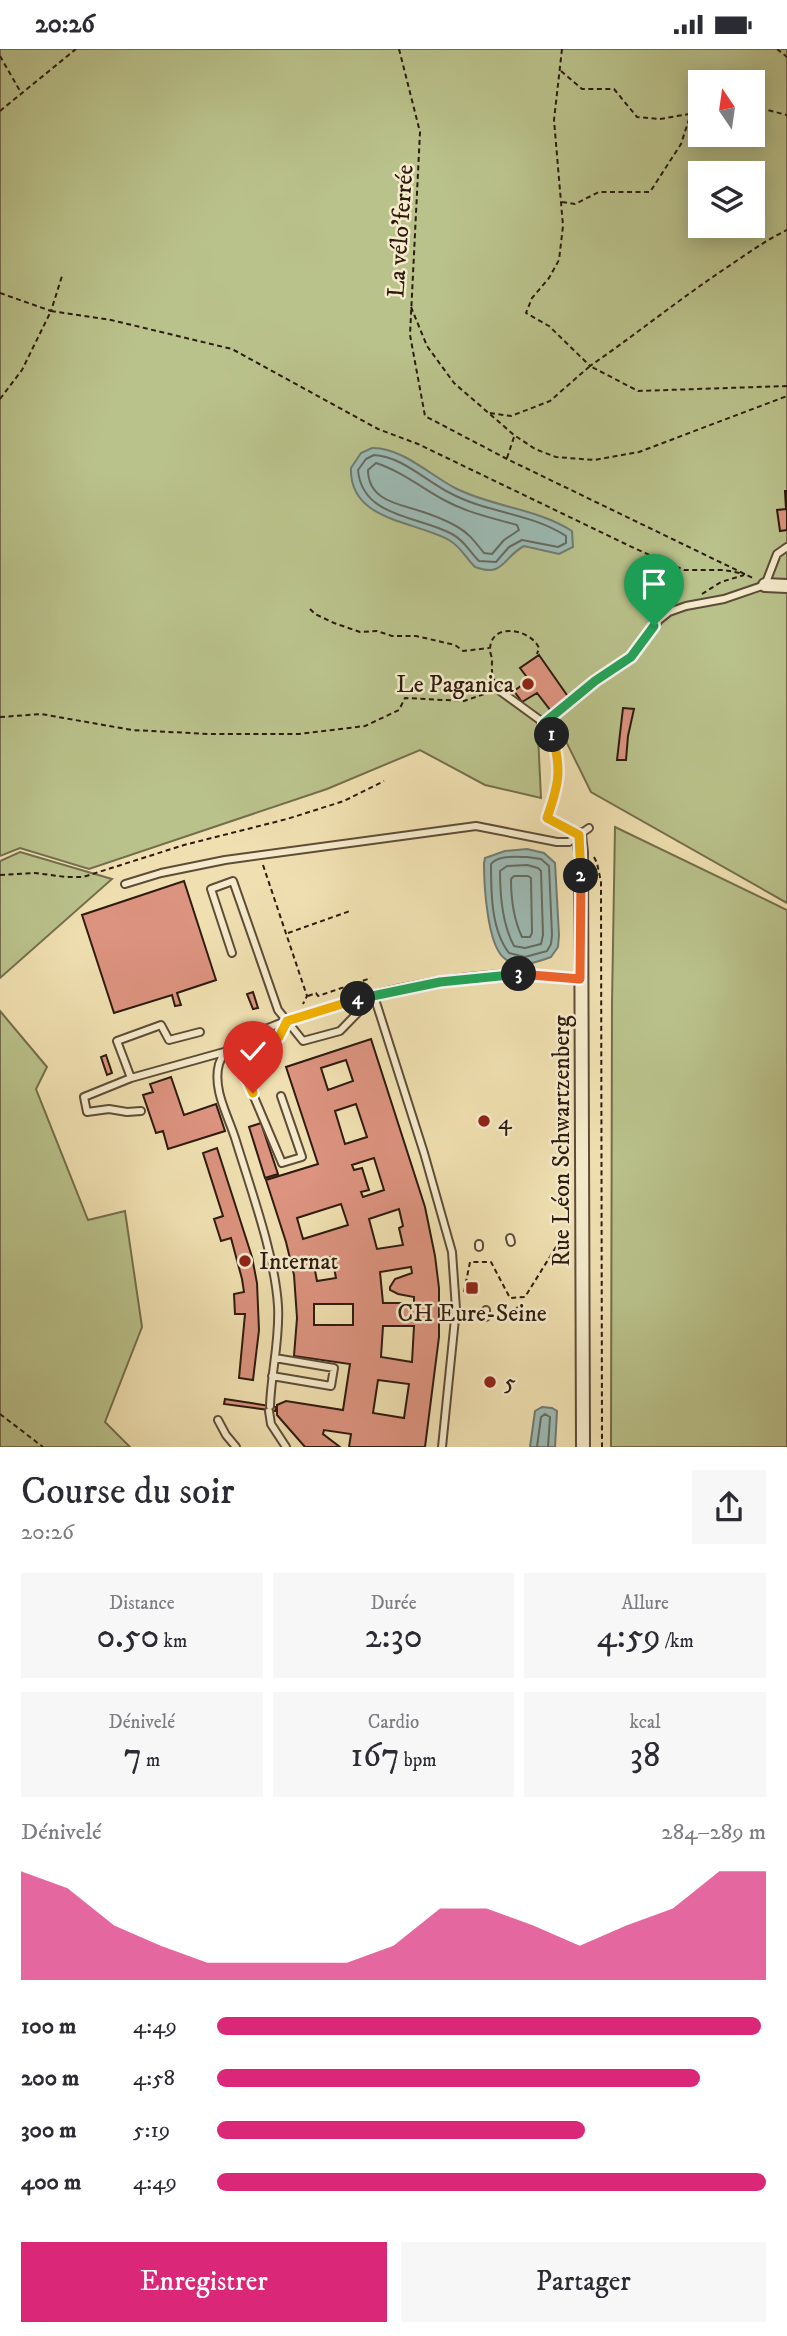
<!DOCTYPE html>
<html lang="fr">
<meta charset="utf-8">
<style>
:root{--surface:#fff;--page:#f7f7f7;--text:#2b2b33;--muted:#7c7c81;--accent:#db2777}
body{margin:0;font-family:"IM FELL DW Pica",serif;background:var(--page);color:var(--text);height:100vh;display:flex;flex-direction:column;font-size:26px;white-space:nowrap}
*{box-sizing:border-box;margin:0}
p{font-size:23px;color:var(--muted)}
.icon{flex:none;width:38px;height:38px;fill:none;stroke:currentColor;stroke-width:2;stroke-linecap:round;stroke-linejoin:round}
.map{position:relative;height:1398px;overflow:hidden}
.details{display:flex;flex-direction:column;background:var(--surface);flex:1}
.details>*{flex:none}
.needle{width:46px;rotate:347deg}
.buttons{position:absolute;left:688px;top:21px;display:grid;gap:14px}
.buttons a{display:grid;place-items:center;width:77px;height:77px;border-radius:0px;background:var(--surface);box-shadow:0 4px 18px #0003;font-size:35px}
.pin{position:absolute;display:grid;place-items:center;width:60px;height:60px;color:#fff;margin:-72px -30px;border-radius:50% 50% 50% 0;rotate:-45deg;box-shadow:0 0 7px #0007}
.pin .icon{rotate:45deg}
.km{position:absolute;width:35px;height:35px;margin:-18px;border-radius:50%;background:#222;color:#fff;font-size:19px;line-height:35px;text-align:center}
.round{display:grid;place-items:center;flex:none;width:74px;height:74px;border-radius:0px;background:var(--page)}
.overview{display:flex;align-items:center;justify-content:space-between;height:119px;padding:0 21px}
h1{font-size:38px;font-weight:600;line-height:52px}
.figures{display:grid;grid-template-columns:repeat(3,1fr);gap:10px;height:119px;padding:7px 21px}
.figures div{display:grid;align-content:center;border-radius:0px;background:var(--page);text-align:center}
.figures b{font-size:35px;font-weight:600}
.figures small{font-size:19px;font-weight:400}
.figures p{font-size:19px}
.chart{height:196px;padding:14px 21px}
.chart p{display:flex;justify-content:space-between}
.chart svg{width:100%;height:126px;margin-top:7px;fill:var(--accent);opacity:.7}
.action{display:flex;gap:14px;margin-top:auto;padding:14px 21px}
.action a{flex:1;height:80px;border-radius:0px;background:var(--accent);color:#fff;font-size:28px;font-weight:600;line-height:80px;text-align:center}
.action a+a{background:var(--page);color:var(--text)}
ul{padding:0 21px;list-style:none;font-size:23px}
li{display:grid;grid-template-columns:112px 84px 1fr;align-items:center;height:52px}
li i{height:18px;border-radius:9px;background:var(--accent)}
.status{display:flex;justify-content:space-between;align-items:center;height:49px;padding:0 35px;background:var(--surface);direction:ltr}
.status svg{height:19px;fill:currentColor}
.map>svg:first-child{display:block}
.green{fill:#bac28b;stroke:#746e4d;stroke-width:2;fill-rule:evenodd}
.water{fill:#9dbbb5;stroke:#707b73;stroke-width:2}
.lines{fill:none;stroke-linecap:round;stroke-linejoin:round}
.shore{stroke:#656b62;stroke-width:2}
.building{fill:#dc937f;stroke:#2d1b0f;stroke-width:2;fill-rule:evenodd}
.lane-casing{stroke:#5e4c38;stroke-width:10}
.street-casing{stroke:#5e4c38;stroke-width:16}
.path{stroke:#2d1b0f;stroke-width:2;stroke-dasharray:5 3.5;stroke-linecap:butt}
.lane{stroke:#f5ebcc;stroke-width:6}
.street{stroke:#f5ebcc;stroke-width:12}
.split-1-casing{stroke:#fff;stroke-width:14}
.split-2-casing{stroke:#fff;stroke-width:14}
.split-3-casing{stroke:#fff;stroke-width:14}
.split-4-casing{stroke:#fff;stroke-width:14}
.split-5-casing{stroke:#fff;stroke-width:14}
.split-1{stroke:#22a559;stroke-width:9}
.split-2{stroke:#f5b400;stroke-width:9}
.split-3{stroke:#f0652b;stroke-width:9}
.split-4{stroke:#22a559;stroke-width:9}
.split-5{stroke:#f5b400;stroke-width:9}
.poi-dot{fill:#8f2418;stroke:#f5ebcc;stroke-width:2.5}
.labels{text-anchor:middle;stroke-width:5;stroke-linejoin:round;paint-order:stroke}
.street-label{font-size:24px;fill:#2d1b0f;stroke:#f5ebcc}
.poi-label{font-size:24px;fill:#2d1b0f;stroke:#f5ebcc;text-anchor:start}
</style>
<div class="status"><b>20:26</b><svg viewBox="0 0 49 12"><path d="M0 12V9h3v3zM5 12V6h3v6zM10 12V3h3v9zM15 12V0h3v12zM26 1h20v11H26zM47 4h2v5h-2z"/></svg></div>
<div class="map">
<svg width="787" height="1398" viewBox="0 0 787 1398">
<rect width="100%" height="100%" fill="#f0e0b1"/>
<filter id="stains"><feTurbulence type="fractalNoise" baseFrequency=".00286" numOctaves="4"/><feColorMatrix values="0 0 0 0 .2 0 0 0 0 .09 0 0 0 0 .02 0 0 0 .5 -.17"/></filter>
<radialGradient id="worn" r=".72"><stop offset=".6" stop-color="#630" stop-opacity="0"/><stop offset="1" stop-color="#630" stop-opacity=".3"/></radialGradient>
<!-- green -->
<path class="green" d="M0,0H787V854L591,743L558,676L538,686L541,749L485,736L420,701L327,740L89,820L20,799L0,807ZM700,33H752V86H700ZM700,124H752V177H700Z
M615,778L787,861V1398H611L612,954Z
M20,803L112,830L0,929V812Z
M0,962L47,1018L36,1040L88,1171L125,1162L142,1278L105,1373L130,1398H0Z"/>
<!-- water -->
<path class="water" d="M372,399C401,398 430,426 455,439C492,458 536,459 572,482L573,498L559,505L524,497C503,508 504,529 475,518C465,508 461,498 449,491C415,472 349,472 351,419L361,404Z
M527,800L544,804L555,814L559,886L558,898L551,908C537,913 517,921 504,909C487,895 484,835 484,814L485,809L505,802Z
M542,1358L552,1359L557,1362L555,1398H530L535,1362Z"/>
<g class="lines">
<!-- shore -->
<path class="shore" d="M374,406C401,407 426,432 450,444C487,464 531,464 566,487V494L558,498L522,491L509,498L496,513L479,512C469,502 465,492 452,485C420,467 362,469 358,421L366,410Z
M376,414C401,422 422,439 444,451C468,464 492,469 517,476L519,481L504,491L492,505L484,504C475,493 469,484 456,477C445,471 433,466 420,462C398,455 368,451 368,421Z
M527,808L541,810L549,817L552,886L551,895L547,902L525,908L509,904C491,881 491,843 491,815C498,806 515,808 527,808Z
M527,816L538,819L541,822L543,886L541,895L525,899L514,897C502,875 500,846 500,822L507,817Z
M514,827H528L531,829L532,884L530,888H522C514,871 511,849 511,830Z
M537,1398L541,1368L545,1365L550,1368L548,1398"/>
</g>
<!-- building -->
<path class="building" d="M785,442H787V481L780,482L777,461L786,460Z
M539,606L569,649L551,662L537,644L522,653L514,642L529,631L520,619Z
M623,659L634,660L628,687L626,711H617Z
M184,832L216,931L177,944L181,956L175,957L172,946L114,964L82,866Z
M253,943L258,959L253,960L247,945Z
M371,990L425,1158L435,1207L439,1239V1288L425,1398H349L351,1385L324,1381L323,1385L340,1398H305L277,1366V1356L286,1352L343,1361L350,1315L294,1307L297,1269L294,1226L286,1193L266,1131L318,1115L286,1018ZM346,1011L353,1032L328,1041L321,1019ZM356,1055L367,1088L345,1095L335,1062ZM374,1109L384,1141L363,1148L361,1143L369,1141L362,1119L354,1121L352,1116ZM341,1155L348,1176L303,1190L297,1169ZM399,1160L403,1177L399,1179L403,1196L377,1200L369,1170ZM332,1208L336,1229L317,1232L313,1211ZM411,1218L412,1224L395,1230L390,1238V1241L398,1245L414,1248V1254H383L380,1223ZM314,1255H353V1276H314ZM383,1277H414L412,1313L381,1308ZM378,1331L409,1335L404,1369L373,1364Z
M106,1006L112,1024L107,1026L101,1008Z
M171,1028L184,1066L216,1055L225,1082L168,1100L163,1082L156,1084L143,1046L153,1043L150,1035Z
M261,1074L278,1125L265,1129L249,1078Z
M217,1099L252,1208L257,1234L259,1281L253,1331L239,1329L245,1265H235L234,1245L244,1243L242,1230L231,1189L221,1192L214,1170L223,1167L203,1104Z
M225,1350L276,1358V1362L224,1355Z"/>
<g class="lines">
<defs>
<path id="lane" d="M500,642L544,674L551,683L558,710L559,731L547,769L579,785
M544,674L595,632L631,608L659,571L669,563L686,557L724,550L765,536L777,505L787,498
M125,835L161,824L225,811L476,777L557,793H569L589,779
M232,904L211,840L233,832L278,961L287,972L279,988L252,1008L246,1029L282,1114L302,1108L281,1047
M287,972L303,992L340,982L374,947L424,1104L452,1203L456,1260L442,1398
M131,1029L117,992L161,976L169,991L200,983
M141,1062L127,1063L109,1060L87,1063L84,1048L131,1029L224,1003
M510,1189L511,1193
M479,1195V1198
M486,1261V1268
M519,1262V1268
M272,1327L331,1337L334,1319L275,1309
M270,1357C271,1324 280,1291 278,1257C275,1207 251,1141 236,1092C229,1068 212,1041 219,1015C222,1006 227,1000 234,994C245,986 261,982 273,977C341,950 433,928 506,925C531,924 555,930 580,930
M269,1362L271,1375L286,1398
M218,1371L226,1386L236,1398"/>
<path id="street" d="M765,536L787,537
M579,786L581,803L583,1398"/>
</defs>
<!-- lane casing -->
<use href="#lane" class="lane-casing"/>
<!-- street casing -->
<use href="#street" class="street-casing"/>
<!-- path -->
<path class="path" d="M399,0L420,83L410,286L425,367L507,410L755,530
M562,0L554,71L563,177L559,211L549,229L532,249L526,264L549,277L590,317C635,286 677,252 723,221C744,207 764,192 787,181
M777,0L787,8
M0,7L20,42
M561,22L582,40H614L637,68L660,70L689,65
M752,57L787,66
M0,62L76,0
M562,153L575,155L599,143H650L681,95L691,64L700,67
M0,244L51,262L62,227
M411,258L427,297L454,334L514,386L535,400L556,408L594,411L639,403L787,347
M0,350L22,321L51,262L111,271L232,300L378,380L418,395L636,500L684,521H724L745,525
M490,364L511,367L550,352L590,317L638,342L787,337
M507,409L514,388
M702,545L721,533L744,526
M310,560L315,565L334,574L360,583L377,582L392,587H416L455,596L463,602L489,599
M495,633C491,625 492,620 492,611C492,608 490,604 490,601C490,572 531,580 539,599L537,605
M0,668L41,665L132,681L209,685H299L365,677L399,661L405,649L464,652L490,643
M594,808L597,814L601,833L602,1398
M263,816L307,947L303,955
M0,826L35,824L66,828H83L184,796L287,770L344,752L384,732
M288,884L350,862
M308,947L316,944L318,947L371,929
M464,1243L470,1213H491L510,1249L525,1248L564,1185
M0,1365L43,1398"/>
<!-- lane -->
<use href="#lane" class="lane"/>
<!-- street -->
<use href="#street" class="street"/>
</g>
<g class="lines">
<defs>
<path id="split-1" d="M552,686L544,674L595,632L631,608L654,577"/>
<path id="split-2" d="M552,686C562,720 559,735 547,769L579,786L581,827"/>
<path id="split-3" d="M519,925L580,930L581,827"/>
<path id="split-4" d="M358,950L440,933L519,925"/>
<path id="split-5" d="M253,1044L246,1029L252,1008L279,988L287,972L358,950"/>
</defs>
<!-- split-1 casing -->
<use href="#split-1" class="split-1-casing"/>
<!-- split-2 casing -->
<use href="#split-2" class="split-2-casing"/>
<!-- split-3 casing -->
<use href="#split-3" class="split-3-casing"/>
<!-- split-4 casing -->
<use href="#split-4" class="split-4-casing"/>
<!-- split-5 casing -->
<use href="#split-5" class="split-5-casing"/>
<!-- split-1 -->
<use href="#split-1" class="split-1"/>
<!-- split-2 -->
<use href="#split-2" class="split-2"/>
<!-- split-3 -->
<use href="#split-3" class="split-3"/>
<!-- split-4 -->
<use href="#split-4" class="split-4"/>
<!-- split-5 -->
<use href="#split-5" class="split-5"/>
</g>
<!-- markers -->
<g class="poi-dot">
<circle cx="528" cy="635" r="7"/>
<circle cx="484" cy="1072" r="7"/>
<circle cx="245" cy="1212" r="7"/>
<rect x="465" y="1232" width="14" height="14" rx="3.5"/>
<circle cx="490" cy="1333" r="7"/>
</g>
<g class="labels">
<!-- street labels -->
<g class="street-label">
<text transform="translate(400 182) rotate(-86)" y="8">La vélo'ferrée</text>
<text transform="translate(561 1092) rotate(-90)" y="8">Rue Léon Schwartzenberg</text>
</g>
<!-- poi labels -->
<g class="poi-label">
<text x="514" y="643" text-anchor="end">Le Paganica</text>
<text x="498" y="1080">4</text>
<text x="259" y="1220">Internat</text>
<text x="472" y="1272" text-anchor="middle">CH Eure-Seine</text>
<text x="504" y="1341">5</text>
</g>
</g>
<rect width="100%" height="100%" filter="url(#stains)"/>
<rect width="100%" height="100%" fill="url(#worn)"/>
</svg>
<div class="buttons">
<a><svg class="needle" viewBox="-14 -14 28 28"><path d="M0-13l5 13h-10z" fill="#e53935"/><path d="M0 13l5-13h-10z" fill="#7c7c81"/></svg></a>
<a><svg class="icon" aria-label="layers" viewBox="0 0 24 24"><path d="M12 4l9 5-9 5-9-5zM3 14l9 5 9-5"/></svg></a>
</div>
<div class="pin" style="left:654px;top:577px;background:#1e9e55"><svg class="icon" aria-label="arrive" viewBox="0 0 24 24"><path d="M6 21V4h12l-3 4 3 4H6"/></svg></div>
<div class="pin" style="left:253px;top:1044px;background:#d93025"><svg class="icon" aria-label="check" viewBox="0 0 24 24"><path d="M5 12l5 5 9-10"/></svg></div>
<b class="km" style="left:552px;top:686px">1</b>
<b class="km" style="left:581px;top:827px">2</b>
<b class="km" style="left:519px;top:925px">3</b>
<b class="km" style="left:358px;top:950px">4</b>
</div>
<section class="details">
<div class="overview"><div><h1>Course du soir</h1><p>20:26</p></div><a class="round"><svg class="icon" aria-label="share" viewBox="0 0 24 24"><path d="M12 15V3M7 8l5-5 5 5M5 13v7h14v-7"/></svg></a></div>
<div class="figures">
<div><p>Distance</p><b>0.50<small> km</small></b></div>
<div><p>Durée</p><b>2:30</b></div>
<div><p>Allure</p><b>4:59<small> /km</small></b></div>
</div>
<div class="figures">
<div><p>Dénivelé</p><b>7<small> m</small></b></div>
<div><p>Cardio</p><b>167<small> bpm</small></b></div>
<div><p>kcal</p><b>38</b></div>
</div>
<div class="chart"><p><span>Dénivelé</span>284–289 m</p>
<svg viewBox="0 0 160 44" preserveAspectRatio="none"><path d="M0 44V6L10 12L20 25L30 32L40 38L50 38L60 38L70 38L80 32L90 19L100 19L110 25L120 32L130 25L140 19L150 6L160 6V44z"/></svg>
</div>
<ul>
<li><b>100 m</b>4:49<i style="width:99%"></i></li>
<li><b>200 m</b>4:58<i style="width:88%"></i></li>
<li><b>300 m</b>5:19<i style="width:67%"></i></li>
<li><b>400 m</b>4:49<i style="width:100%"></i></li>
</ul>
<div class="action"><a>Enregistrer</a><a>Partager</a></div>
</section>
